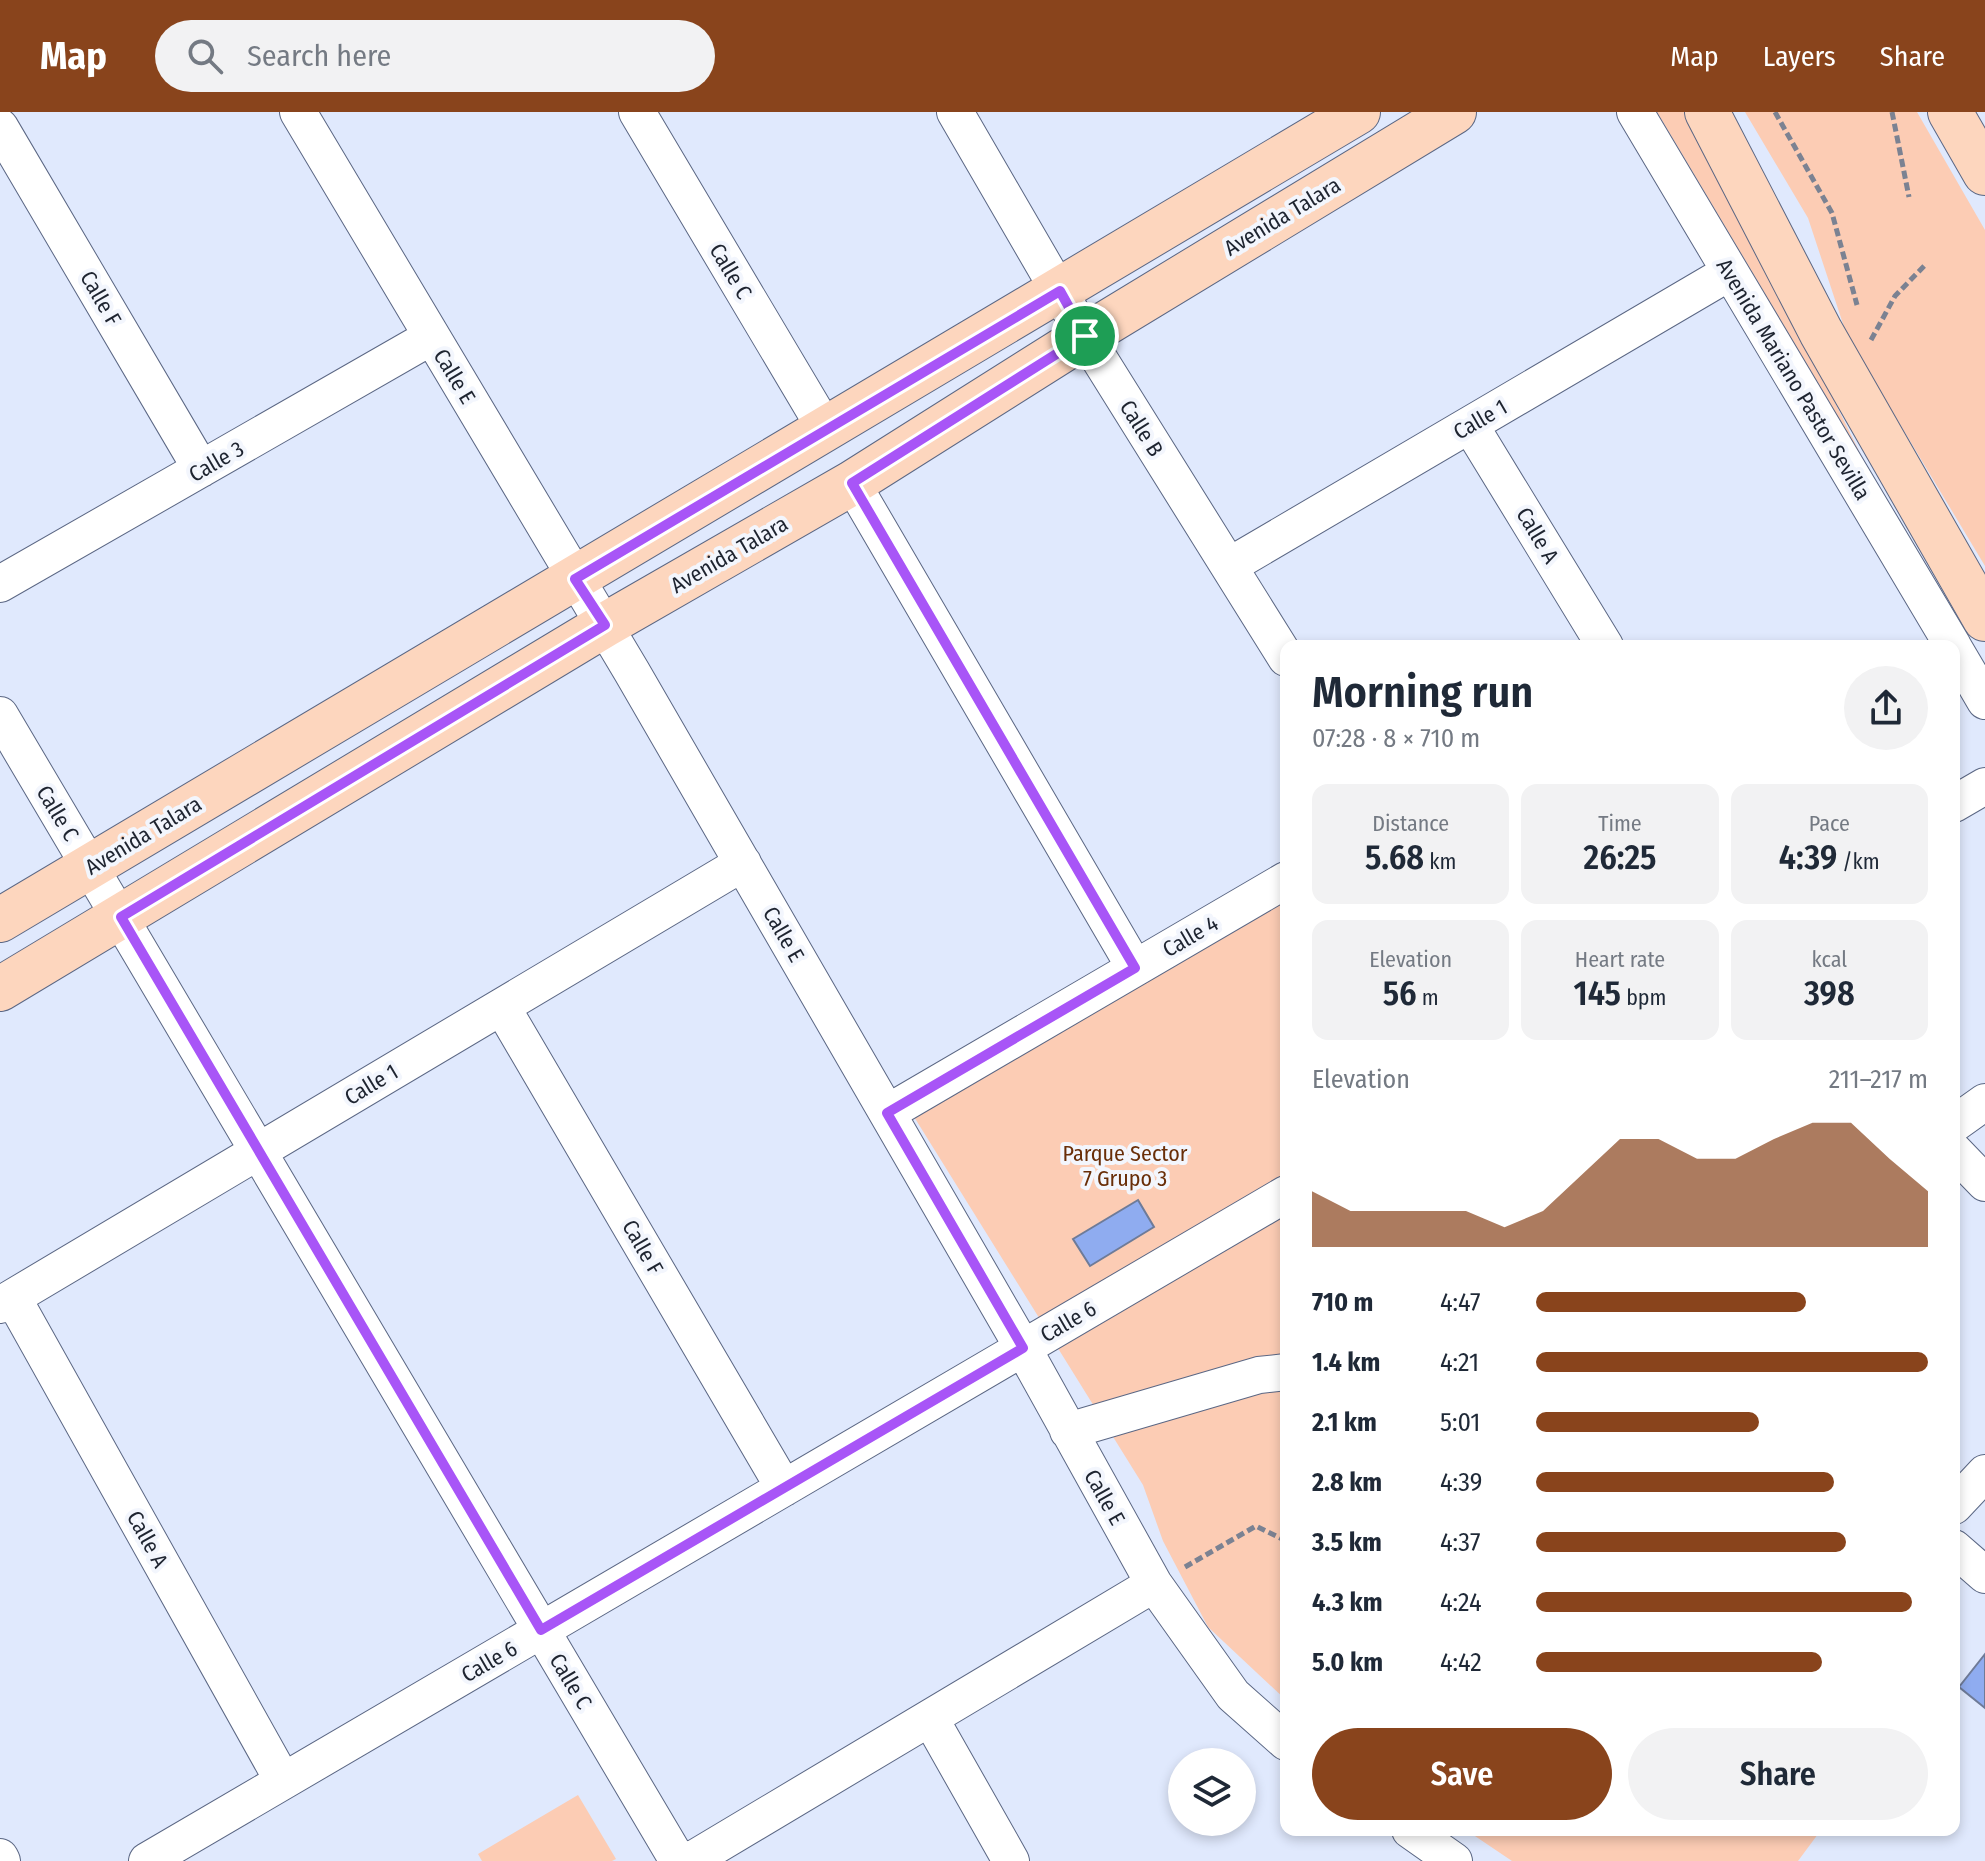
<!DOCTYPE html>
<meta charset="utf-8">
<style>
:root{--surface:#fff;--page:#f2f2f3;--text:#1f2937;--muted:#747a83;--accent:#89441c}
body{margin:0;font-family:"Fira Sans Condensed",sans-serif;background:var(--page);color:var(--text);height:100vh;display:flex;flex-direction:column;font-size:30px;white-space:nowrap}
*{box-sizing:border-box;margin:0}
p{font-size:26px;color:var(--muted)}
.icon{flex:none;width:44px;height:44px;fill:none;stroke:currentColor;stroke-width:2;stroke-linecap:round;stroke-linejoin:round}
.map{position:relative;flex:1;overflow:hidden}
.drawer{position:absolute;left:1280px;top:528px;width:680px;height:1196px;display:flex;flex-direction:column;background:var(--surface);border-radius:16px;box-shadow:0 4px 12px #0003}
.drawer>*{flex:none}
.buttons{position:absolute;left:1168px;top:1636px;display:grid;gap:16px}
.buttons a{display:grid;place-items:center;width:88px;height:88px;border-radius:50%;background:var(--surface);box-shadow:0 4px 12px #0003;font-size:40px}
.pin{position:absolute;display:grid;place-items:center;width:68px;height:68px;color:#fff;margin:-34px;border:4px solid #fff;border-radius:50%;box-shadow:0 2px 8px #0007}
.round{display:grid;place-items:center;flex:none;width:84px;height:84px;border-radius:42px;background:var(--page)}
.head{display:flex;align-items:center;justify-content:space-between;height:136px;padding:0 32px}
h1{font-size:44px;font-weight:600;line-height:60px}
.figures{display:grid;grid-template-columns:repeat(3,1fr);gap:12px;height:136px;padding:8px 32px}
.figures div{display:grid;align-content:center;border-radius:16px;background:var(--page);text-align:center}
.figures b{font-size:34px;font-weight:600}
.figures small{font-size:22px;font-weight:400}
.figures p{font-size:22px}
.chart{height:224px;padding:16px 32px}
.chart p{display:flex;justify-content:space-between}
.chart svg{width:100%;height:144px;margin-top:8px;fill:var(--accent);opacity:.7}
.button{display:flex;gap:16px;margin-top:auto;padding:16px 32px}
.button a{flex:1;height:92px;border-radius:48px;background:var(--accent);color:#fff;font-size:32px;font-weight:600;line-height:92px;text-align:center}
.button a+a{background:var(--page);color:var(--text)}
ul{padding:0 32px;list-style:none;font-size:26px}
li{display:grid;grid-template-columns:128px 96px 1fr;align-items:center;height:60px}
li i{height:20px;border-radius:10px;background:var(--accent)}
header{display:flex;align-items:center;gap:48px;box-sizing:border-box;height:112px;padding:0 40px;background:var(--accent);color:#fff}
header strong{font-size:38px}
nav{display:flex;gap:44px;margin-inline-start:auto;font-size:28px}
.search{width:560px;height:72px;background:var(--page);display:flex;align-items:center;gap:20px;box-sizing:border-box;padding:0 28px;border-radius:44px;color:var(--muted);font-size:30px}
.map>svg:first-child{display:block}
.green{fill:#fcccb4}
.building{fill:#8facf0;stroke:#6e7b98;stroke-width:2}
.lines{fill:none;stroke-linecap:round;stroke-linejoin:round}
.street-casing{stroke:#5b6784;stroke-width:38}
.secondary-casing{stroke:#5b6784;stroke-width:46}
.path{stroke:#7b8292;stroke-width:5;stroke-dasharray:8 4;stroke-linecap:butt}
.street{stroke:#fff;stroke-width:36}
.secondary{stroke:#fdd6be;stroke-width:44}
.route-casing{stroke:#fff;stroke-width:16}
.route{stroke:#a855f7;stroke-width:10}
.labels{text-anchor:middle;stroke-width:8;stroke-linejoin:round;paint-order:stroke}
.street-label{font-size:22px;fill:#1e2430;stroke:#f3f6fd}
.park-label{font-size:22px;fill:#692e08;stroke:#f3f6fd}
</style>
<header>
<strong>Map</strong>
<div class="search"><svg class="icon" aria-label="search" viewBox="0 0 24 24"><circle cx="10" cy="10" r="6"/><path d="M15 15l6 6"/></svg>Search here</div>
<nav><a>Map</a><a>Layers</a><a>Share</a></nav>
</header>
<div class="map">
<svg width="1985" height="1749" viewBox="0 0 1985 1749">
<rect width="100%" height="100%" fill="#e0e9fd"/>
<!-- green -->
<path class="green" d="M1657,0H1691L1862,345Z
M1745,0H1917L1985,118V454L1847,224L1808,106Z
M1286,786V1588L1208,1515L1163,1429L1143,1373L911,1000Z
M578,1683L616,1747L612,1749H482L478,1742Z
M1466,1718H1821L1798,1749H1512Z"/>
<!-- building -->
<path class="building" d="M1138,1088L1154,1115L1090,1154L1073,1127Z
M1985,1542V1596L1959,1575Z"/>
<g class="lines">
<defs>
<path id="street" d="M298,0L632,560L1023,1236L1154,1472L1233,1583L1286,1630
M637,0L826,318
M955,0L1085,224L1286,546
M1635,0L1953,534
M0,15L201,357
M1470,313L1605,534
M852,371L1135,856
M1229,454L1730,160
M0,472L431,225
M1954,536L1985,589
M0,603L678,1749
M1954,692L1985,674
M502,895L784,1376
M887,1001L1286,768
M1954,1012L1985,990
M1954,1039L1985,1071
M13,1186L283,1669
M0,1193L743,751
M1068,1319L1259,1263L1286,1260
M1954,1394L1985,1361
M1954,1436L1985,1463
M930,1606L1011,1749
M1410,1718L1454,1749
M0,1745L2,1749
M147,1749L1286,1082
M690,1749L1154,1472"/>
<path id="secondary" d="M1707,0L1821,220L1985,507
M1950,0L1985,61
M0,808L1358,0
M0,877L605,513L852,371L1085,224L1454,0"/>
</defs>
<!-- street casing -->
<use href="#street" class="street-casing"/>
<!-- secondary casing -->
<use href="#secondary" class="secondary-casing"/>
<!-- path -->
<path class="path" d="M1775,0L1832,101L1857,193
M1892,0L1909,85
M1871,228L1895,184L1926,152
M1185,1455L1256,1414L1286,1429"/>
<!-- street -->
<use href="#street" class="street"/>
<!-- secondary -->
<use href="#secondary" class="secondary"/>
</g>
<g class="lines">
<defs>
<path id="route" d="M1060,179L1085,224L852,371L1135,856L887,1001L1023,1236L541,1518L121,805L605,513L575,467Z"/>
</defs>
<!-- route casing -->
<use href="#route" class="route-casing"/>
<!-- route -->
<use href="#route" class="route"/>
</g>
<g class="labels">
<!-- street labels -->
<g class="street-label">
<text transform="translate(1282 104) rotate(-31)" y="8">Avenida Talara</text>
<text transform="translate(731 159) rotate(59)" y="8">Calle C</text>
<text transform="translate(101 186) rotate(60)" y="8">Calle F</text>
<text transform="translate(455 264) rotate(59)" y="8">Calle E</text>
<text transform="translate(1794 267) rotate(59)" y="8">Avenida Mariano Pastor Sevilla</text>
<text transform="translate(1480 307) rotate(-30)" y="8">Calle 1</text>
<text transform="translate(1142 316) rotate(58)" y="8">Calle B</text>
<text transform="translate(216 349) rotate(-30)" y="8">Calle 3</text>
<text transform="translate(1538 423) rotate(59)" y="8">Calle A</text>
<text transform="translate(729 442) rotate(-30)" y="8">Avenida Talara</text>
<text transform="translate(58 701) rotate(59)" y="8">Calle C</text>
<text transform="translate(143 723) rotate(-31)" y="8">Avenida Talara</text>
<text transform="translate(784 822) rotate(60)" y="8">Calle E</text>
<text transform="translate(1190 824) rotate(-30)" y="8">Calle 4</text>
<text transform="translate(371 972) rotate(-31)" y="8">Calle 1</text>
<text transform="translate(643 1135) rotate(60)" y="8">Calle F</text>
<text transform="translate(1068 1209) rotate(-30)" y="8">Calle 6</text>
<text transform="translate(1105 1385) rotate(61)" y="8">Calle E</text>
<text transform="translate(148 1427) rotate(61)" y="8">Calle A</text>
<text transform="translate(489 1549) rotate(-30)" y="8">Calle 6</text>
<text transform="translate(571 1569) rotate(59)" y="8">Calle C</text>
</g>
<!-- park labels -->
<g class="park-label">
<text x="1125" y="1049">Parque Sector<tspan x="1125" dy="25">7 Grupo 3</tspan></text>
</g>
</g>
</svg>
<div class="buttons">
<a><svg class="icon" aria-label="layers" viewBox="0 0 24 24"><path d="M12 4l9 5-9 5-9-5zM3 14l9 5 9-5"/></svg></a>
</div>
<div class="pin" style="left:1085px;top:224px;background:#1e9e55"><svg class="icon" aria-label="arrive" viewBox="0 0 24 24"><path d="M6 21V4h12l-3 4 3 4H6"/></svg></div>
<section class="drawer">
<div class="head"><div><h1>Morning run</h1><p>07:28 · 8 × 710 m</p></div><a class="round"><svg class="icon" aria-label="share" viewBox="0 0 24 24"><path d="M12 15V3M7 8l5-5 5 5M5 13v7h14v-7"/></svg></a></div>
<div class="figures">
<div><p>Distance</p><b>5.68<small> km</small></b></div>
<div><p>Time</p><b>26:25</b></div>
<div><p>Pace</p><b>4:39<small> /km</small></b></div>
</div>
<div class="figures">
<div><p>Elevation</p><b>56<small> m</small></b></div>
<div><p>Heart rate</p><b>145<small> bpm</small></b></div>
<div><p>kcal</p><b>398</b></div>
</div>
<div class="chart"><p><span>Elevation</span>211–217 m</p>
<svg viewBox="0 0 160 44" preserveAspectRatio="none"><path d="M0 44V27L10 33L20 33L30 33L40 33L50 38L60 33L70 22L80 11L90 11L100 17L110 17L120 11L130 6L140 6L150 17L160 27V44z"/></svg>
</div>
<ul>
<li><b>710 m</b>4:47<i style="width:69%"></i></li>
<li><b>1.4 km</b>4:21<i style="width:100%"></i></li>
<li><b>2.1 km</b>5:01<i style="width:57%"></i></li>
<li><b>2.8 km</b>4:39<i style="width:76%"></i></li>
<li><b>3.5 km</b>4:37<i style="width:79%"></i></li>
<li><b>4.3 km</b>4:24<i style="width:96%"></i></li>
<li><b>5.0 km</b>4:42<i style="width:73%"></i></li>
</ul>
<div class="button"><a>Save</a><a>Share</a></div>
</section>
</div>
